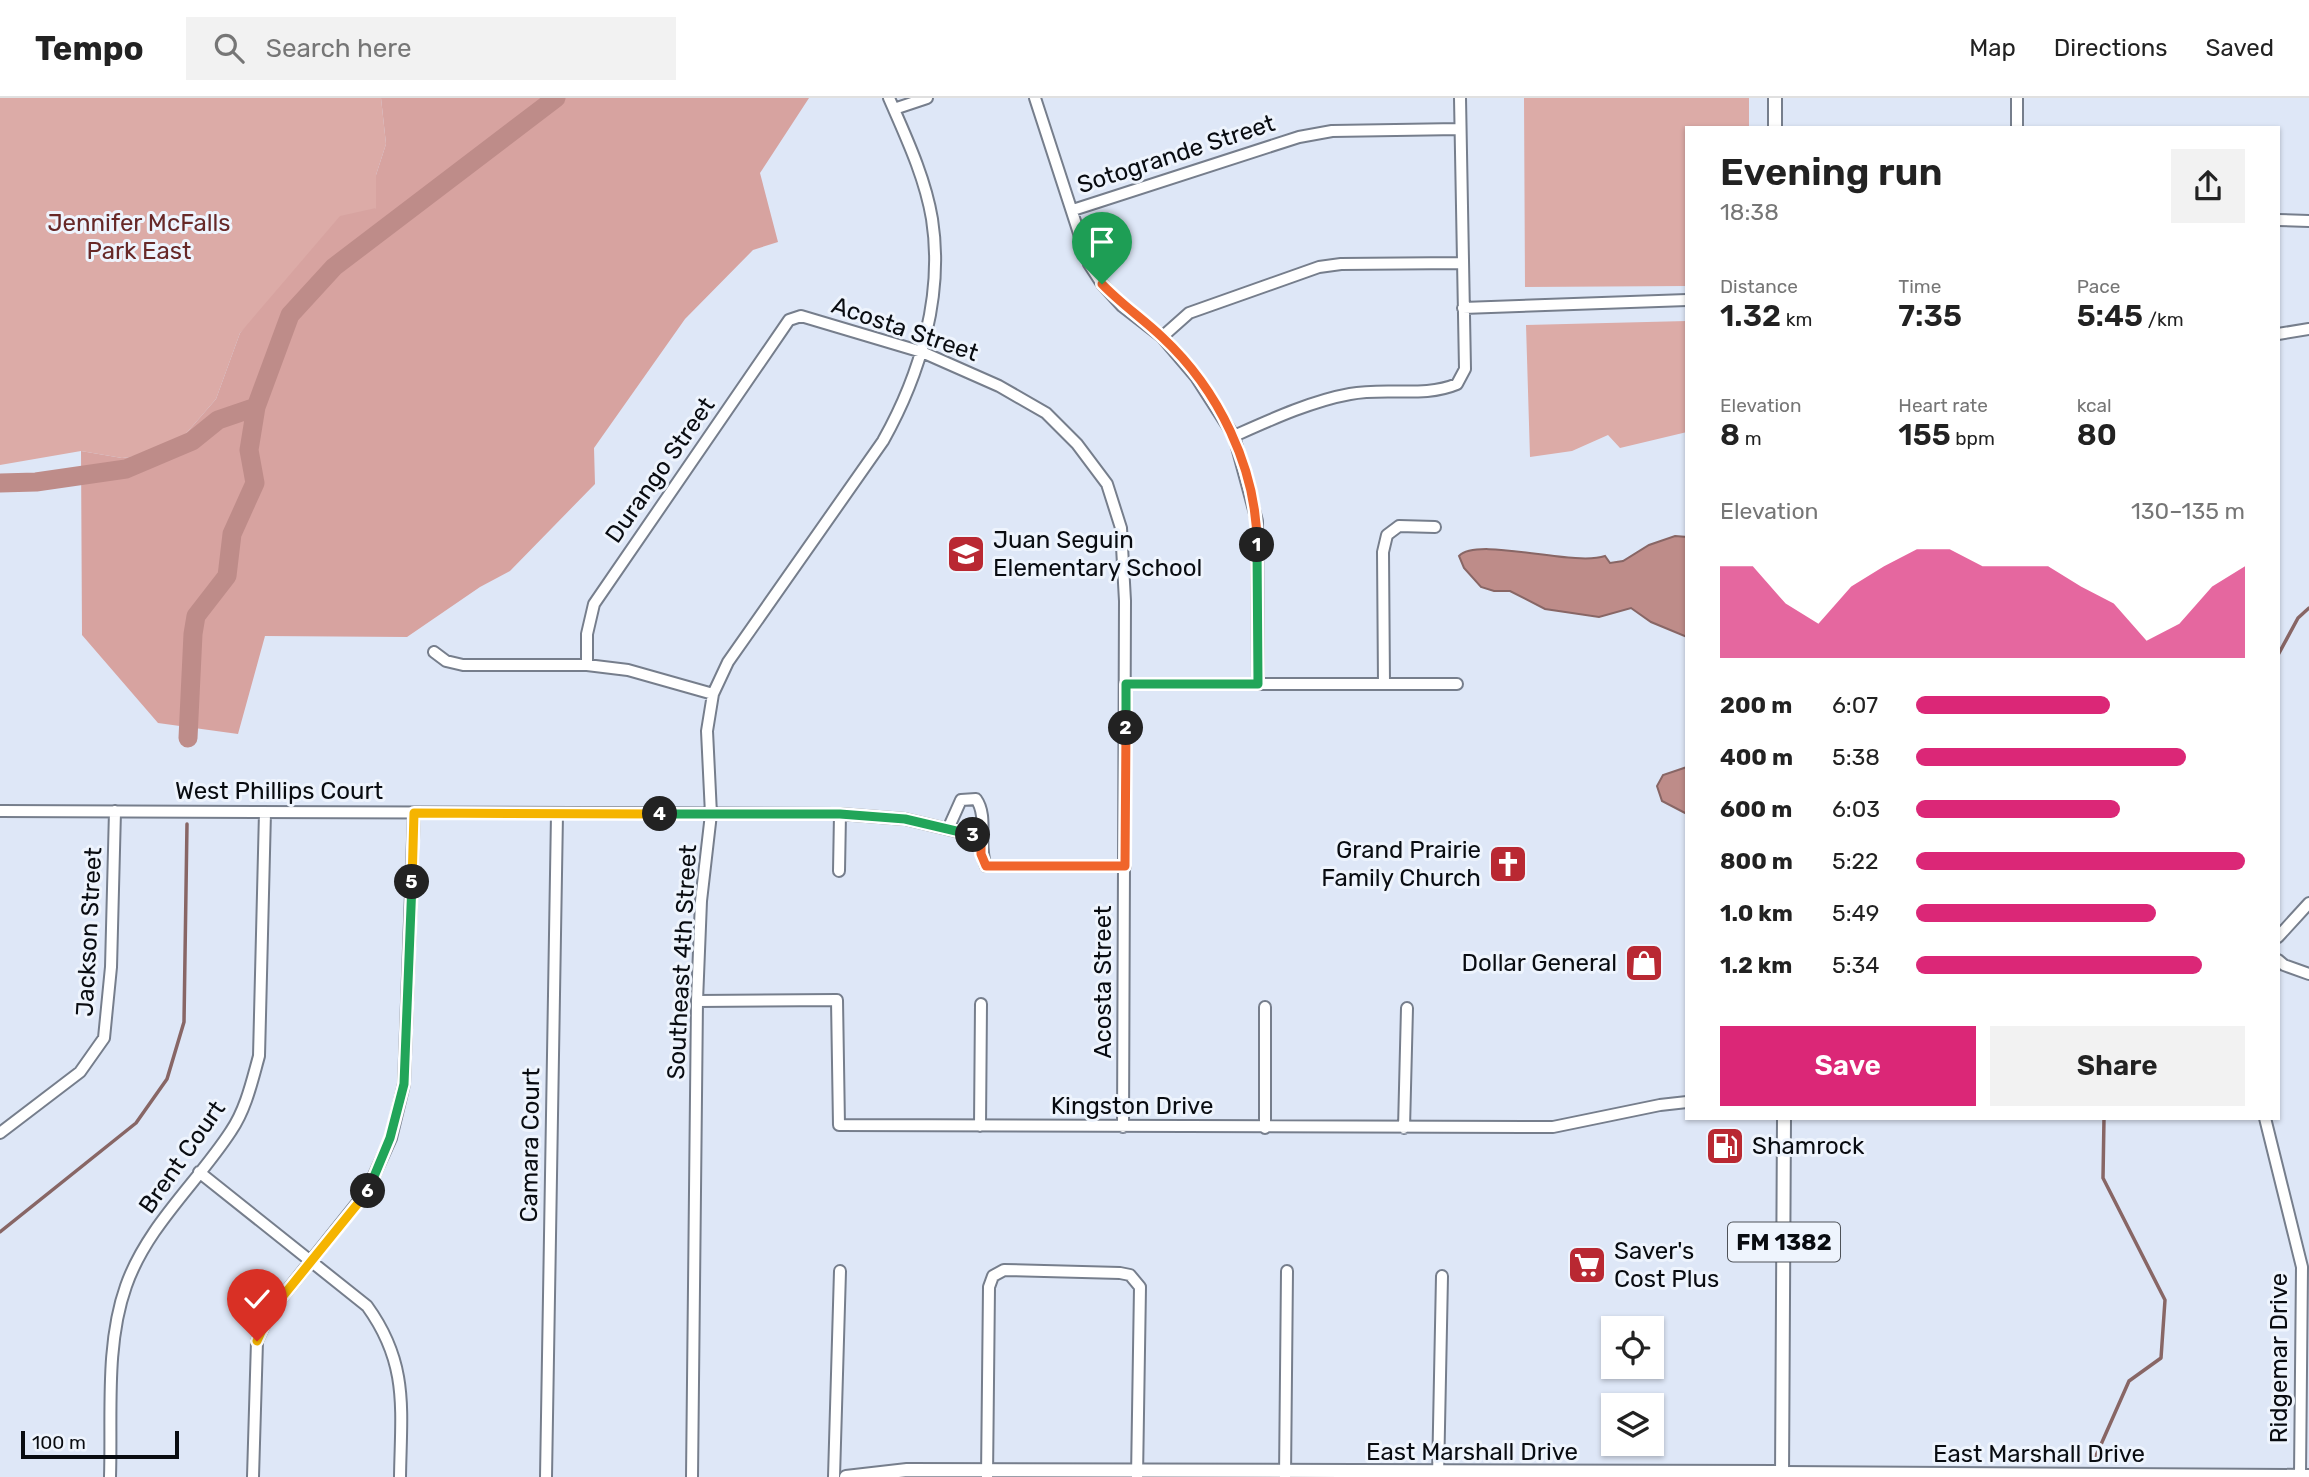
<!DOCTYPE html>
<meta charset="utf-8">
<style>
:root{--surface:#fff;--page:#f2f2f2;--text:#222;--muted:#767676;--line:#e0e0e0;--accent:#db2777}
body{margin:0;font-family:Rubik,sans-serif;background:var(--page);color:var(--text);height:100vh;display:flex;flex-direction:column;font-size:26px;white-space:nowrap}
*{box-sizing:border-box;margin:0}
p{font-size:23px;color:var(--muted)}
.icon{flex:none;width:38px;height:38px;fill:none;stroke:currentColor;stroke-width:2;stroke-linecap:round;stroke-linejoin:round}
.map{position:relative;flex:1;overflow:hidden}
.drawer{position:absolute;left:1685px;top:28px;width:595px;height:994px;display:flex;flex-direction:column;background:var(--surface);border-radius:0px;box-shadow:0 2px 5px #0004}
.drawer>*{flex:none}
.fabs{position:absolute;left:1601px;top:1218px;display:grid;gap:14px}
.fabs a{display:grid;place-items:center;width:63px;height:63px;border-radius:0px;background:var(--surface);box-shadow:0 2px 5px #0004;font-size:35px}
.scale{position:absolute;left:21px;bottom:18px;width:158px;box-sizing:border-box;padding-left:7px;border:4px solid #090c11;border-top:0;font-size:19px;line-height:24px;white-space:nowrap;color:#090c11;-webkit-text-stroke:5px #eef4fd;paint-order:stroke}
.pin{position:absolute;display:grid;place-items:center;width:60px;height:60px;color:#fff;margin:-72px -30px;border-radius:50% 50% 50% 0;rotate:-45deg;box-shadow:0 0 7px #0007}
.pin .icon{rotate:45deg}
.km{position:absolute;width:35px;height:35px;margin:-18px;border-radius:50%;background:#222;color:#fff;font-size:19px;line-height:35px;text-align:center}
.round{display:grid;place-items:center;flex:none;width:74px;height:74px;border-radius:0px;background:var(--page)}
.summary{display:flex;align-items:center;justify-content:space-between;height:119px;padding:0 35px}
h1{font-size:38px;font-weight:600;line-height:52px}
.figures{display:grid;grid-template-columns:repeat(3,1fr);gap:10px;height:119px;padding:7px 35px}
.figures div{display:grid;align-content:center}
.figures b{font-size:30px;font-weight:600}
.figures small{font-size:19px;font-weight:400}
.figures p{font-size:19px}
.chart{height:196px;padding:14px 35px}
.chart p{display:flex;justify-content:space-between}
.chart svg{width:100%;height:126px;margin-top:7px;fill:var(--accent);opacity:.7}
.button{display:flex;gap:14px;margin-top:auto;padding:14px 35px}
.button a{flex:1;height:80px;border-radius:0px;background:var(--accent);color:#fff;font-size:28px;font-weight:600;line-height:80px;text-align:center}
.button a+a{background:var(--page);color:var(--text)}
ul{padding:0 35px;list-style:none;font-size:23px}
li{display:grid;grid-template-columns:112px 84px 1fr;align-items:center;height:52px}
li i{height:18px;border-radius:9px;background:var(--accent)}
header{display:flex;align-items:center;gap:42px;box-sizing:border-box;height:98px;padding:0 35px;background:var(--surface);border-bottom:2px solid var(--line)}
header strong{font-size:33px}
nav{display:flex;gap:38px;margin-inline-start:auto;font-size:24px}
.search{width:490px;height:63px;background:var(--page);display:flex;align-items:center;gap:18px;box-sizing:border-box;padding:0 24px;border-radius:0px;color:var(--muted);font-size:26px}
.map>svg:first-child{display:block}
.green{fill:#dcaba7}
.forest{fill:#d7a3a0}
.water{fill:#be8c89;stroke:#886665;stroke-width:2}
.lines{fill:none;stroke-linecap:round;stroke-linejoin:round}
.stream{stroke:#886665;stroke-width:3.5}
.river{stroke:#be8c89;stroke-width:19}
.minor-casing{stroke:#767e8c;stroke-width:14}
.major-casing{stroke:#767e8c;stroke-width:16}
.minor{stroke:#fff;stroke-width:10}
.major{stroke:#fff;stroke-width:12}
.split-1-casing{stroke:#fff;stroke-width:14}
.split-2-casing{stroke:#fff;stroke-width:14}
.split-3-casing{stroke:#fff;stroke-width:14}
.split-4-casing{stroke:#fff;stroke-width:14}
.split-5-casing{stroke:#fff;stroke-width:14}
.split-6-casing{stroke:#fff;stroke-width:14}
.split-7-casing{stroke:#fff;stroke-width:14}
.split-1{stroke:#f0652b;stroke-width:9}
.split-2{stroke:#22a559;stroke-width:9}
.split-3{stroke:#f0652b;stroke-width:9}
.split-4{stroke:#22a559;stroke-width:9}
.split-5{stroke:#f5b400;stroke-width:9}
.split-6{stroke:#22a559;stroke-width:9}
.split-7{stroke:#f5b400;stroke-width:9}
.labels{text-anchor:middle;stroke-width:6;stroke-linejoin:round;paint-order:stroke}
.shield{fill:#eef4fd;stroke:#4e5258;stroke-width:2}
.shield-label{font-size:23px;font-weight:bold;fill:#090c11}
.street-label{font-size:24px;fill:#090c11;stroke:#eef4fd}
.park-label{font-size:24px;fill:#672827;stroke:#eef4fd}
.poi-label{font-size:24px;fill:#090c11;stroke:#eef4fd;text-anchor:start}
</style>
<header>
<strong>Tempo</strong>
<div class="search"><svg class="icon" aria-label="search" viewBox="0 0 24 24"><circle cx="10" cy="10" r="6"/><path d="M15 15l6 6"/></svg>Search here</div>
<nav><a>Map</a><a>Directions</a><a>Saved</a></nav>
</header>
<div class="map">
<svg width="2309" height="1379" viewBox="0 0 2309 1379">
<rect width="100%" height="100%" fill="#dee7f7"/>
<!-- green -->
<path class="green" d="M0,0H381L386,46L376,77V110L240,235L216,301L170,354L122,360L81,353L0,367Z
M1524,0H1749V30H1687V188L1525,189Z
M1687,223V334L1620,350L1608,337L1572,353L1530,359L1526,227Z"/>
<!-- forest -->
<path class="forest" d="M381,0H809L760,75L778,144L753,152L685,221L594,350L595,386L510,473L480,489L407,539L265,538L238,636L158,625L82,537L81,353L122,360L170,354L216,301L240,235L340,118L376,110V77L386,46Z"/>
<!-- water -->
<path class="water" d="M1675,438L1687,439V539L1651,524L1631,510L1599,519L1545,511L1510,493H1494L1481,489L1464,470L1459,458C1478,438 1573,469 1605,458L1610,465L1623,463L1649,447Z
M1687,669V716L1662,703L1657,688L1663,677Z"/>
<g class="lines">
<!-- stream -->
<path class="stream" d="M2278,557L2298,520L2309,510
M0,1134L136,1025L167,981L184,924L187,726
M2095,1360L2129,1283L2161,1260L2165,1202L2103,1080L2104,1020"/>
<!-- river -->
<path class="river" d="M0,385L36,384L126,371L192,343L218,322L256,309L290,217L334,169L556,0
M188,640L193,536L196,518L227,478L232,436L255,385L249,352L256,309"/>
<defs>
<path id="minor" d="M1035,0L1089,166L1102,186L1122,208L1162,239L1196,279L1234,338L1257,423L1258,586
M894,11L927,0
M2017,30V0
M1073,112L1299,39L1332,33L1459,31
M2278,122L2309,123
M1463,210L1687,202
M2278,236L2309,231
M1162,239L1189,215L1319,169L1341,166L1461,165
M1234,338C1270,322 1311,303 1350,296C1386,289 1424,300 1457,286L1465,271L1460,0
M434,554L446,563L463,567H587L628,572L713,596
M587,567V536L594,506L789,222L801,218L922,254L999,288L1046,315L1077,346L1107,386L1121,430L1125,503L1123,1029
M1126,586H1457
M1384,586L1383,454L1387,437L1399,428L1435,429
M0,713L840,716L905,721L981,739
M948,731L961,702L976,701C989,719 977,747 986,768H1125
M839,773L840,716
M2278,839L2309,805
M2278,862L2284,867L2309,876
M697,903L837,902L839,1027L1553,1029L1660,1007L1687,1004
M2265,1020L2302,1169L2300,1377
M980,1028L981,906
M1265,1030V909
M1404,1030L1407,910
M0,1035L80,974L104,940L111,869L115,713
M199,1074L367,1208C409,1266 401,1311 400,1379
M1782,1374L2309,1377
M110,1379C112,1317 105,1247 126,1188C147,1128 198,1084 231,1033C246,1011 252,983 259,958L265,714
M253,1379L257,1243L270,1214L367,1093L391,1040L404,986L414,715
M546,1379L557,716
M692,1379L697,903L701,803L711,716L707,633L713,596L728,564L883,343C920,277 944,198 932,121C925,79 906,39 889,0
M834,1379L840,1173
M987,1379L989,1189L993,1178L1004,1172L1120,1175L1130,1177L1140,1189L1137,1379
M1285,1379L1287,1173
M1438,1379L1442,1178"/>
<path id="major" d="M1775,0V30
M846,1379L907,1372L1782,1374
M1782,1379L1784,1020"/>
</defs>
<!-- minor casing -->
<use href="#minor" class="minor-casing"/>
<!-- major casing -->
<use href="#major" class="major-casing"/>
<!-- minor -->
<use href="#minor" class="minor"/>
<!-- major -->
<use href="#major" class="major"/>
</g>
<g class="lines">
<defs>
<path id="split-1" d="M1102,186C1121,206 1142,220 1162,239C1218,291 1257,370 1257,447"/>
<path id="split-2" d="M1126,630V586H1258L1257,447"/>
<path id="split-3" d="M973,737L981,739V756L986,768H1125L1126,630"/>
<path id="split-4" d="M660,716H840L905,721L973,737"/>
<path id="split-5" d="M412,784L414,715L660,716"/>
<path id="split-6" d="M368,1093L390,1040L404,986L412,784"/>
<path id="split-7" d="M257,1243L270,1214L368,1093"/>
</defs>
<!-- split-1 casing -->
<use href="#split-1" class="split-1-casing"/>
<!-- split-2 casing -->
<use href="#split-2" class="split-2-casing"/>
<!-- split-3 casing -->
<use href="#split-3" class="split-3-casing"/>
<!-- split-4 casing -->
<use href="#split-4" class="split-4-casing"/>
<!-- split-5 casing -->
<use href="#split-5" class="split-5-casing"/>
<!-- split-6 casing -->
<use href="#split-6" class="split-6-casing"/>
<!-- split-7 casing -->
<use href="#split-7" class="split-7-casing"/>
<!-- split-1 -->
<use href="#split-1" class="split-1"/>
<!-- split-2 -->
<use href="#split-2" class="split-2"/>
<!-- split-3 -->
<use href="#split-3" class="split-3"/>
<!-- split-4 -->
<use href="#split-4" class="split-4"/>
<!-- split-5 -->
<use href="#split-5" class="split-5"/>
<!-- split-6 -->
<use href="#split-6" class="split-6"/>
<!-- split-7 -->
<use href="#split-7" class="split-7"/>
</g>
<!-- icons -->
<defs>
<symbol id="school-square" viewBox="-11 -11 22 22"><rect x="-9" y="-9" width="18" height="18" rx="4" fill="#b92832" stroke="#eef4fd"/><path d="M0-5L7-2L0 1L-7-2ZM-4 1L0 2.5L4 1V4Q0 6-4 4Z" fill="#fff"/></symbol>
<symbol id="church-square" viewBox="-11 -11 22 22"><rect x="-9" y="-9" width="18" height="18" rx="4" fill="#b92832" stroke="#eef4fd"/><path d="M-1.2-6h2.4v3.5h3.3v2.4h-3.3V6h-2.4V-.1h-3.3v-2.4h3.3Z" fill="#fff"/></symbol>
<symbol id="shop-square" viewBox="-11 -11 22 22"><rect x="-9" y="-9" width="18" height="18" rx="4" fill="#b92832" stroke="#eef4fd"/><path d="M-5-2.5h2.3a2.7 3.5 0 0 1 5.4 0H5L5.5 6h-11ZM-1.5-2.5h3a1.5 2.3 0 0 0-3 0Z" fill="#fff"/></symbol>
<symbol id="fuel-square" viewBox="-11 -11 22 22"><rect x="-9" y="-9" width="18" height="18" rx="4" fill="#b92832" stroke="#eef4fd"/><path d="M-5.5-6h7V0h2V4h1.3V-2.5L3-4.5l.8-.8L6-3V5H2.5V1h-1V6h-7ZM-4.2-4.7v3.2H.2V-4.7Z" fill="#fff"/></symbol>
<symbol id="supermarket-square" viewBox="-11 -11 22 22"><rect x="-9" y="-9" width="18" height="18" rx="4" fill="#b92832" stroke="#eef4fd"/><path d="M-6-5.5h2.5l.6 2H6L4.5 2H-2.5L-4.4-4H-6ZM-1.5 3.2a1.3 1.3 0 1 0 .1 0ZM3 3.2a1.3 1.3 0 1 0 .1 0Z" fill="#fff"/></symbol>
</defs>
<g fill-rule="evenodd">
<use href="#school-square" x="944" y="434" width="44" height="44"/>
<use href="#church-square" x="1486" y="744" width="44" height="44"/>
<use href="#shop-square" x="1622" y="843" width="44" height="44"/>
<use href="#fuel-square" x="1703" y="1026" width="44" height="44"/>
<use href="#supermarket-square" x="1565" y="1145" width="44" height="44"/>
</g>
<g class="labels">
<!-- shield labels -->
<rect class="shield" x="1728" y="1124.5" width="112" height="39" rx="5"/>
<g class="shield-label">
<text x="1784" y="1152">FM 1382</text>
</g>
<!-- street labels -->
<g class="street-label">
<text transform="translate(1176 56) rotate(-18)" y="8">Sotogrande Street</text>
<text transform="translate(905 231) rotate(19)" y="8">Acosta Street</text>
<text transform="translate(660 372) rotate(-55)" y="8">Durango Street</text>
<text x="279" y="701">West Phillips Court</text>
<text transform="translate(89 834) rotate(-87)" y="8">Jackson Street</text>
<text transform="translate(682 864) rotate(-87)" y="8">Southeast 4th Street</text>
<text transform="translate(1103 884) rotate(-90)" y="8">Acosta Street</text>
<text x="1132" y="1016">Kingston Drive</text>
<text transform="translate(530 1047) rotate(-89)" y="8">Camara Court</text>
<text transform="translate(182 1059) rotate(-55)" y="8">Brent Court</text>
<text transform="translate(2279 1260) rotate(-90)" y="8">Ridgemar Drive</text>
<text x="1472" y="1362">East Marshall Drive</text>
<text x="2039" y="1364">East Marshall Drive</text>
</g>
<!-- park labels -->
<g class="park-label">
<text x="139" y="133">Jennifer McFalls<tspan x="139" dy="28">Park East</tspan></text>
</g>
<!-- poi labels -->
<g class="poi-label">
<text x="993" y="450">Juan Seguin<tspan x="993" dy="28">Elementary School</tspan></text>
<text x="1481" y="760" text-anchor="end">Grand Prairie<tspan x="1481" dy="28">Family Church</tspan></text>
<text x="1617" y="873" text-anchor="end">Dollar General</text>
<text x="1752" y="1056">Shamrock</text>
<text x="1614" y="1161">Saver's<tspan x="1614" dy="28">Cost Plus</tspan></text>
</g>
</g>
</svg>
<div class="fabs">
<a><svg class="icon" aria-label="locate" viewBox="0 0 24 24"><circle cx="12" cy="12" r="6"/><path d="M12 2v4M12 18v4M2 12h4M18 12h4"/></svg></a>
<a><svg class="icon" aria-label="layers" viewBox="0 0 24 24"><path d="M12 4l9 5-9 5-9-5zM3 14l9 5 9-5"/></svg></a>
</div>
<div class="scale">100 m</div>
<div class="pin" style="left:1102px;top:186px;background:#1e9e55"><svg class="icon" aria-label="arrive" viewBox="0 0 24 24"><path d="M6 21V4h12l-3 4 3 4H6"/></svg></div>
<div class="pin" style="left:257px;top:1243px;background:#d93025"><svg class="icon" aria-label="check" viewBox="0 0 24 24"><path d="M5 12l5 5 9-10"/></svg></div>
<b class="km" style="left:1257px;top:447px">1</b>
<b class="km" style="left:1126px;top:630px">2</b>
<b class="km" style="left:973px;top:737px">3</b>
<b class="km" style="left:660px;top:716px">4</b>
<b class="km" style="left:412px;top:784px">5</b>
<b class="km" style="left:368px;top:1093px">6</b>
<section class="drawer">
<div class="summary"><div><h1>Evening run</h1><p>18:38</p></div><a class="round"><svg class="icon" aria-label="share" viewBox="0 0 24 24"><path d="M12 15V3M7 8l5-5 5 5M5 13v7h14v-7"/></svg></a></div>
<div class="figures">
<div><p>Distance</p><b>1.32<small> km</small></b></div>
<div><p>Time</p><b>7:35</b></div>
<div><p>Pace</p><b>5:45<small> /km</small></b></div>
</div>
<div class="figures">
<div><p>Elevation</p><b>8<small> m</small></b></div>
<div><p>Heart rate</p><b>155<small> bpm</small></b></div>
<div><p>kcal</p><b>80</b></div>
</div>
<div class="chart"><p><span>Elevation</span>130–135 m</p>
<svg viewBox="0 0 160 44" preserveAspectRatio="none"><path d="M0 44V12L10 12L20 25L30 32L40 19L50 12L60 6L70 6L80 12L90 12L100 12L110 19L120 25L130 38L140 32L150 19L160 12V44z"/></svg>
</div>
<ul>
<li><b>200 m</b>6:07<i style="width:59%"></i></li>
<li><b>400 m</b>5:38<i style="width:82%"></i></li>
<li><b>600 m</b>6:03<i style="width:62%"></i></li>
<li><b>800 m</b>5:22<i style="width:100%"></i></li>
<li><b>1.0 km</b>5:49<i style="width:73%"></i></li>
<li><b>1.2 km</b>5:34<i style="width:87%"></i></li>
</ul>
<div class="button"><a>Save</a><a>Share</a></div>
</section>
</div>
